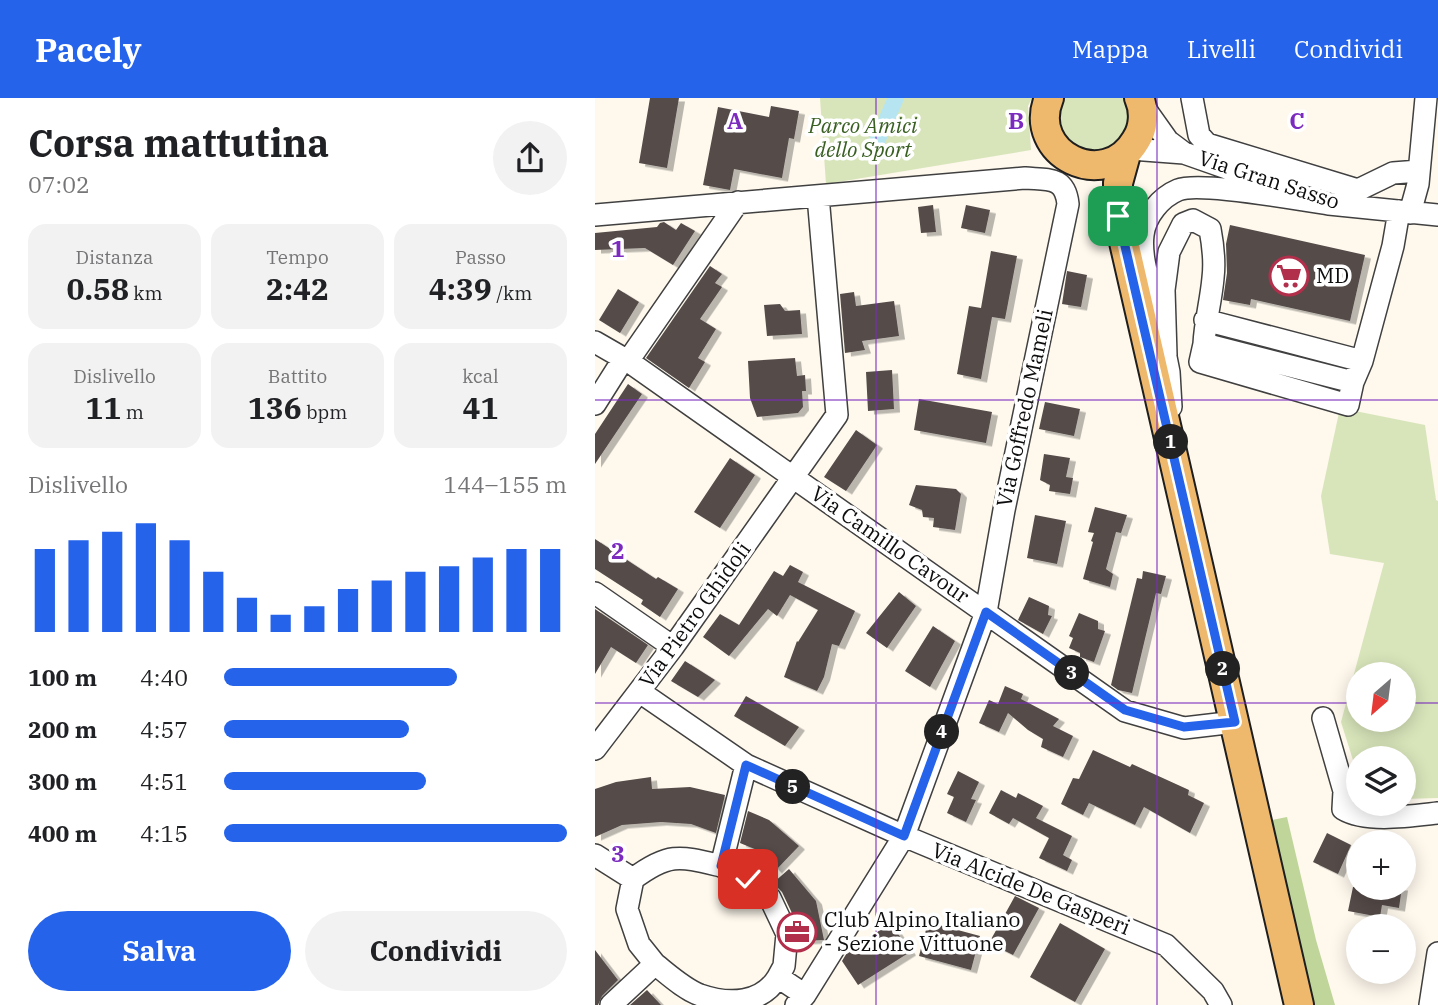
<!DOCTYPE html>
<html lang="it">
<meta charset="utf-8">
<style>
:root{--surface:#fff;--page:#f2f2f2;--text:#202124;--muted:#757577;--accent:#2563eb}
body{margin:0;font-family:"IBM Plex Serif",serif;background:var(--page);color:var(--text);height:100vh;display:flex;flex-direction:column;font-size:26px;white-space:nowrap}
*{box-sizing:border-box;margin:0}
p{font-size:23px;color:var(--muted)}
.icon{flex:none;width:38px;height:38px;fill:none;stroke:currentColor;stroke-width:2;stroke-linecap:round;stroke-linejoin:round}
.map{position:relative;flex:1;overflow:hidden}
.side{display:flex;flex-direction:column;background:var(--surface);width:595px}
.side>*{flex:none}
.needle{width:46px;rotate:208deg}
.controls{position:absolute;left:751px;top:564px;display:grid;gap:14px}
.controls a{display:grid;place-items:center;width:70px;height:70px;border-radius:50%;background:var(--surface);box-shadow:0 4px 18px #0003;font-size:35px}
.pin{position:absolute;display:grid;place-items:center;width:60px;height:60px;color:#fff;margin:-30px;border-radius:14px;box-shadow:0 4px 10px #0006}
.km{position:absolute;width:35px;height:35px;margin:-18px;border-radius:50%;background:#222;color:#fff;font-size:19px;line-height:35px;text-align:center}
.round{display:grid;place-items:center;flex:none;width:74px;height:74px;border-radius:37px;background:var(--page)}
.summary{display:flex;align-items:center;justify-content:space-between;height:119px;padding:0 28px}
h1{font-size:38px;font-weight:700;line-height:52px}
.metrics{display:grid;grid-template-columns:repeat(3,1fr);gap:10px;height:119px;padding:7px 28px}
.metrics div{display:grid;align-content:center;border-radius:18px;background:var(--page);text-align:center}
.metrics b{font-size:30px;font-weight:700}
.metrics small{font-size:19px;font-weight:400}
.metrics p{font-size:19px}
.chart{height:196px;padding:14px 28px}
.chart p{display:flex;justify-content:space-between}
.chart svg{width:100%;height:126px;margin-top:7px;stroke:var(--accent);stroke-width:6}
.primary-button{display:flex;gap:14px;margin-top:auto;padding:14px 28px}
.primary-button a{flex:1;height:80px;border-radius:42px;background:var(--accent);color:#fff;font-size:28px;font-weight:700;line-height:80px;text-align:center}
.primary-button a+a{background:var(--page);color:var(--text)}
ul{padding:0 28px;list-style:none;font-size:23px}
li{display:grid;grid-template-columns:112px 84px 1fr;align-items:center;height:52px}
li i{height:18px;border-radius:9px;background:var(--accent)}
header{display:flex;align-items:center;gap:42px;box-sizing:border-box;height:98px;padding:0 35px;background:var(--accent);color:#fff}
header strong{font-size:33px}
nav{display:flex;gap:38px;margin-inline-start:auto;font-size:24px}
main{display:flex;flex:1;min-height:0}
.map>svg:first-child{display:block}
.green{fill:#d8e5ba;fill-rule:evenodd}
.forest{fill:#bfd59a}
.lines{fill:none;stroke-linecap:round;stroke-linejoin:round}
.canal{stroke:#b6e5f1;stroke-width:16}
.building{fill:#544c4a;filter:url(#shadow)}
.minor-casing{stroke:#404040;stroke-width:24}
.major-casing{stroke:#1e1e1e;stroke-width:32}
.minor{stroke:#fff;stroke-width:21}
.major{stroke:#eeb86d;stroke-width:28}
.route-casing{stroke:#fff;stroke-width:14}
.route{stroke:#2563eb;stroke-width:9}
.grid{fill:none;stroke:#7b2cbf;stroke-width:2;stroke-opacity:0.55}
.labels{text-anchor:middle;stroke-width:7;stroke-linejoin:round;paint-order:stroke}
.park-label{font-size:21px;font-style:italic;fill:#395f22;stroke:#fff}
.street-label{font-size:21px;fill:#0d0d0d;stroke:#fff}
.poi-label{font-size:21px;fill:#0d0d0d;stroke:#fff;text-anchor:start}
.grid-label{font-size:23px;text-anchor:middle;font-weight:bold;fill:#7b2cbf;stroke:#fff;stroke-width:7;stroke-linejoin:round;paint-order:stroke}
</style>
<header>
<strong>Pacely</strong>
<nav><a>Mappa</a><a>Livelli</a><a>Condividi</a></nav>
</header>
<main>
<section class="side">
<div class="summary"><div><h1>Corsa mattutina</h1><p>07:02</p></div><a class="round"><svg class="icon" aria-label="share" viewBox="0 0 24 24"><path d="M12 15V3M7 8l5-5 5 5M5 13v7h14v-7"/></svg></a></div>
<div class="metrics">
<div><p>Distanza</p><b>0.58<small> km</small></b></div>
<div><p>Tempo</p><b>2:42</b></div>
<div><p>Passo</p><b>4:39<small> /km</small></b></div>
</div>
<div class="metrics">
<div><p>Dislivello</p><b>11<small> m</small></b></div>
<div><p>Battito</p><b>136<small> bpm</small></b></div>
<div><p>kcal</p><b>41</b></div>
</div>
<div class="chart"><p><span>Dislivello</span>144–155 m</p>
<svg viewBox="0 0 160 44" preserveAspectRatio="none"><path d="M5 44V15M15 44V12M25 44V9M35 44V6M45 44V12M55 44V23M65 44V32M75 44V38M85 44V35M95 44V29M105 44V26M115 44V23M125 44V21M135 44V18M145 44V15M155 44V15"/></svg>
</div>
<ul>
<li><b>100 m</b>4:40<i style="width:68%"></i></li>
<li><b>200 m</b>4:57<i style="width:54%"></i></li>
<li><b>300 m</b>4:51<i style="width:59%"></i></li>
<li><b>400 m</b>4:15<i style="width:100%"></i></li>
</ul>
<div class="primary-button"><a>Salva</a><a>Condividi</a></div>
</section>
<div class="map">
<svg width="843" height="907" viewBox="0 0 843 907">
<defs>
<filter id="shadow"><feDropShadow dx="6" dy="3.5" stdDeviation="0" flood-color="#0004"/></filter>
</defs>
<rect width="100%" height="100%" fill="#fef8ed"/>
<!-- green -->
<path class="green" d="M225,0H437L433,8L436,52L231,86Z
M466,0H530C540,22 531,51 504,56C503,56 495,55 493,54C467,49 456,24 466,0Z
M745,310L830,327L841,402L843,403V700L809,701L808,660H763V678L746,624L789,465L735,456L726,398ZM763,576H808V621H763Z"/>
<!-- forest -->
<path class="forest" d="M692,719L721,842L740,907H719L677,722Z"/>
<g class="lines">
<!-- canal -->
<path class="canal" d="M283,41L301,0"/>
</g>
<!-- building -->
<path class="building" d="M55,0H84L72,70L44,65Z
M176,8L204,13L199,41L194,40L187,80L139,71L135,92L108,87L123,9L174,19Z
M338,107L341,134L326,135L323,109Z
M371,107L395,112L390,135L366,130Z
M69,124L81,132L86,125L100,133L78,167L50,150L0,152V135L62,129L65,125Z
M635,127L770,157L755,223L656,201L655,207L628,202L632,175L631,146Z
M396,153L422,158L410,221L397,219L386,281L362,276L374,208L386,210Z
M115,168L127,176L120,185L127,189L105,221L121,231L103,260L110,264L94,290L51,260Z
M472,173L492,177L486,209L467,206Z
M23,191L44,204L25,235L4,222Z
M259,194L261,208L299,203L304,238L267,243L270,252L250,255L245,196Z
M185,206L190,213L205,212L207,236L172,238L169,207Z
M200,260L202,278L210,277L211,293H207L208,309L203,315L162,319L155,300L153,263Z
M297,272L299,311L273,313L271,274Z
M33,286L47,296L0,366V336Z
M324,301L397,314L391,345L319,332Z
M450,304L485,311L479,338L444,331Z
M261,332L282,347L251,393L229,379Z
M449,356L475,360L471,379L478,380L475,396L454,393L455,387L445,382Z
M135,360L160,377L125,430L99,414Z
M321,387L361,391L366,396L360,432L338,429L339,420L328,419L327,412L314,407Z
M500,409L532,417L526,435L521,434L511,471L518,476L515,489L488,481L498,444L496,443L499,435L493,434Z
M440,417L471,423L462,466L432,460Z
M0,441L61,481L63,479L83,491L65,519L46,506L48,502L0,471Z
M195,467L208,474L203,484L260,513L244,548L237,546L229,579L222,593L189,579L202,543L203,544L223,512L195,497L182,518L173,511L134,558L108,539L125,516L144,527L179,473L188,478Z
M548,473L571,478L566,496L561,495L537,595L523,592L516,587L542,480L547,481Z
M304,494L321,508L292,550L271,535Z
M434,499L454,508L453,517L457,518L448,536L423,522Z
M0,511L53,547L41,565L16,549L0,576Z
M484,515L503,523V531L510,533L499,564L485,559V555L474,550L478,540L474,538Z
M338,528L360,543L335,589L310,573Z
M90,563L120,582L103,599L76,583Z
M410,588L428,596L426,601L464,621L458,628L478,638L468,659L446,649L448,641L433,632L413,615L404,634L384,625L394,602L403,606Z
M151,598L204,629L190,648L139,618Z
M498,652L535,669L537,666L594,692L593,697L609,705L595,735L549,709L540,727L494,705L488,717L466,706L478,680L484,681Z
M363,673L384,684L376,701L381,702L371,724L352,715L359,699L352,696Z
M56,679L57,691L95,689L130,697L121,735L96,726L66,724L27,727L0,739V691L21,684Z
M406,692L421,700L423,695L448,708L441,720L477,738L468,757L477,762L472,773L444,760L454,740L418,720L414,726L394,715Z
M153,713L174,722L204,748L181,772L162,752L145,745Z
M732,735L756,747L743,776L718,764Z
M194,771L221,803L229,842L205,843L204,830L187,794L178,785Z
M758,789H807L804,810L787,807L785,819L753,813Z
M420,798L444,810L418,857L394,845Z
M333,824L385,838L376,872L324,858Z
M296,825L315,854L263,887L247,863L253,853Z
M465,825L510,851L480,904L435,879Z
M0,852L23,882L7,898L3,907H0Z
M52,892L66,907H35Z"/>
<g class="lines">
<defs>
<path id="minor" d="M597,0L604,37L612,46L763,92L798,75L824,73
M546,5L573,43L589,55
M536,51L589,55L692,91
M723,102L734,106L843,117
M815,115L823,86L831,0
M0,117L430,80C453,82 470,78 473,106L409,412L391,514L309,738L210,897L201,907
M561,212C556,189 545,161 548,137C550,118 566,99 583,92C605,83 705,102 734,106
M610,222L767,263
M0,244L33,263L530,613L589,630L640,624
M568,244L574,274L576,309
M609,246L605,264L753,307L758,284
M571,257L569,192L574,154L588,126L598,122L615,131C618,147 620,164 618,180C616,203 610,224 609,246L758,284L767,263L798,148L804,113
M33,263L143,104
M0,306L29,260
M0,495L78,549
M45,594L151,667L309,738L571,847L618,893L626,907
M728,620L749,693L748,711C771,725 816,718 843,715
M0,651L78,549L242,317L223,98
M0,757L38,781L32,811L44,846L60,866L16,907
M126,768L153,781L175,800L192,836L189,868L183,879L210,897
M38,781C74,754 85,758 126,768L151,667
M60,866C74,877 89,891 105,897C134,907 167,906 183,879
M835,907L843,855"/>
<path id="major" d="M454,0C431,56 510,95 541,42C549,30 550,13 544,0
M531,56L523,85V118L704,907"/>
</defs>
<!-- minor casing -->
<use href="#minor" class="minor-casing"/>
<!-- major casing -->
<use href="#major" class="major-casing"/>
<!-- minor -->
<use href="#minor" class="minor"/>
<!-- major -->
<use href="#major" class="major"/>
</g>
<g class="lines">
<defs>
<path id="route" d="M153,781L126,768L151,667L309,738L391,514L530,612L589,629L640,624L523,118"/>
</defs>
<!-- route casing -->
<use href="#route" class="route-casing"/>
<!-- route -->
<use href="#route" class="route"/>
</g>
<!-- grid -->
<path class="grid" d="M281,0V907M562,0V907M0,302H843M0,605H763M808,605H843"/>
<!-- icons -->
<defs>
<symbol id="supermarket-ring" viewBox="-11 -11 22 22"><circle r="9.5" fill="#fff" stroke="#b22f4c" stroke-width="1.5"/><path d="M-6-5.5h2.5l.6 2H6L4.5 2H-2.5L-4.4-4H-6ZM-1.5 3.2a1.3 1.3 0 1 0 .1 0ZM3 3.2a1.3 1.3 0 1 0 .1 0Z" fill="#b22f4c"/></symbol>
<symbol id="office-ring" viewBox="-11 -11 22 22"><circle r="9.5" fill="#fff" stroke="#b22f4c" stroke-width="1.5"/><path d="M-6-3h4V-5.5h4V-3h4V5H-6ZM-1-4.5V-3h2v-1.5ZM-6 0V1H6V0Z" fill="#b22f4c"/></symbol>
</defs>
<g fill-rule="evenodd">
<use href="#supermarket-ring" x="672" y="156" width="44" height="44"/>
<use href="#office-ring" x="180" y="812" width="44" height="44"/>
</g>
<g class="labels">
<!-- park labels -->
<g class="park-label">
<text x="268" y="35">Parco Amici<tspan x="268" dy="24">dello Sport</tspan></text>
</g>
<!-- street labels -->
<g class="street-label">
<text transform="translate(674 82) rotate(18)" y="7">Via Gran Sasso</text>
<text transform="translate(430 310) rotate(-78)" y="7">Via Goffredo Mameli</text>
<text transform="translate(295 447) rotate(35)" y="7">Via Camillo Cavour</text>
<text transform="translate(100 517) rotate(-54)" y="7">Via Pietro Ghidoli</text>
<text transform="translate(436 791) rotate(22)" y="7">Via Alcide De Gasperi</text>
</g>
<!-- poi labels -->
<g class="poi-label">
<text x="721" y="185">MD</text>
<text x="229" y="829">Club Alpino Italiano<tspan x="229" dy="24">- Sezione Vittuone</tspan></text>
</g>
</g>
<g class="grid-label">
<text x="140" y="31">A</text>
<text x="421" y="31">B</text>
<text x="702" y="31">C</text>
<text x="23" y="159">1</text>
<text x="23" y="461">2</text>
<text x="23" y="764">3</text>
</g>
</svg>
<div class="controls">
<a><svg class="needle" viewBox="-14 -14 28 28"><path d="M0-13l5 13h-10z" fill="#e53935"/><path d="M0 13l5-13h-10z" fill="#757577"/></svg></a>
<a><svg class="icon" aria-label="layers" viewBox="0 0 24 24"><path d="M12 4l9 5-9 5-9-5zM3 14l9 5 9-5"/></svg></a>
<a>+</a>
<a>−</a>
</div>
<div class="pin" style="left:523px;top:118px;background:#1e9e55"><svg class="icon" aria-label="arrive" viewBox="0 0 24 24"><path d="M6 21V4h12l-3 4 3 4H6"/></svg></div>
<div class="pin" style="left:153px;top:781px;background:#d93025"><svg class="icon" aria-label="check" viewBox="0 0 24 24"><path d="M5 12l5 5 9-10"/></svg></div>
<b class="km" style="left:576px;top:344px">1</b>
<b class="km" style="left:628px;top:571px">2</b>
<b class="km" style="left:477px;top:575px">3</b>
<b class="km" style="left:347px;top:634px">4</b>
<b class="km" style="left:198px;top:689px">5</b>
</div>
</main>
